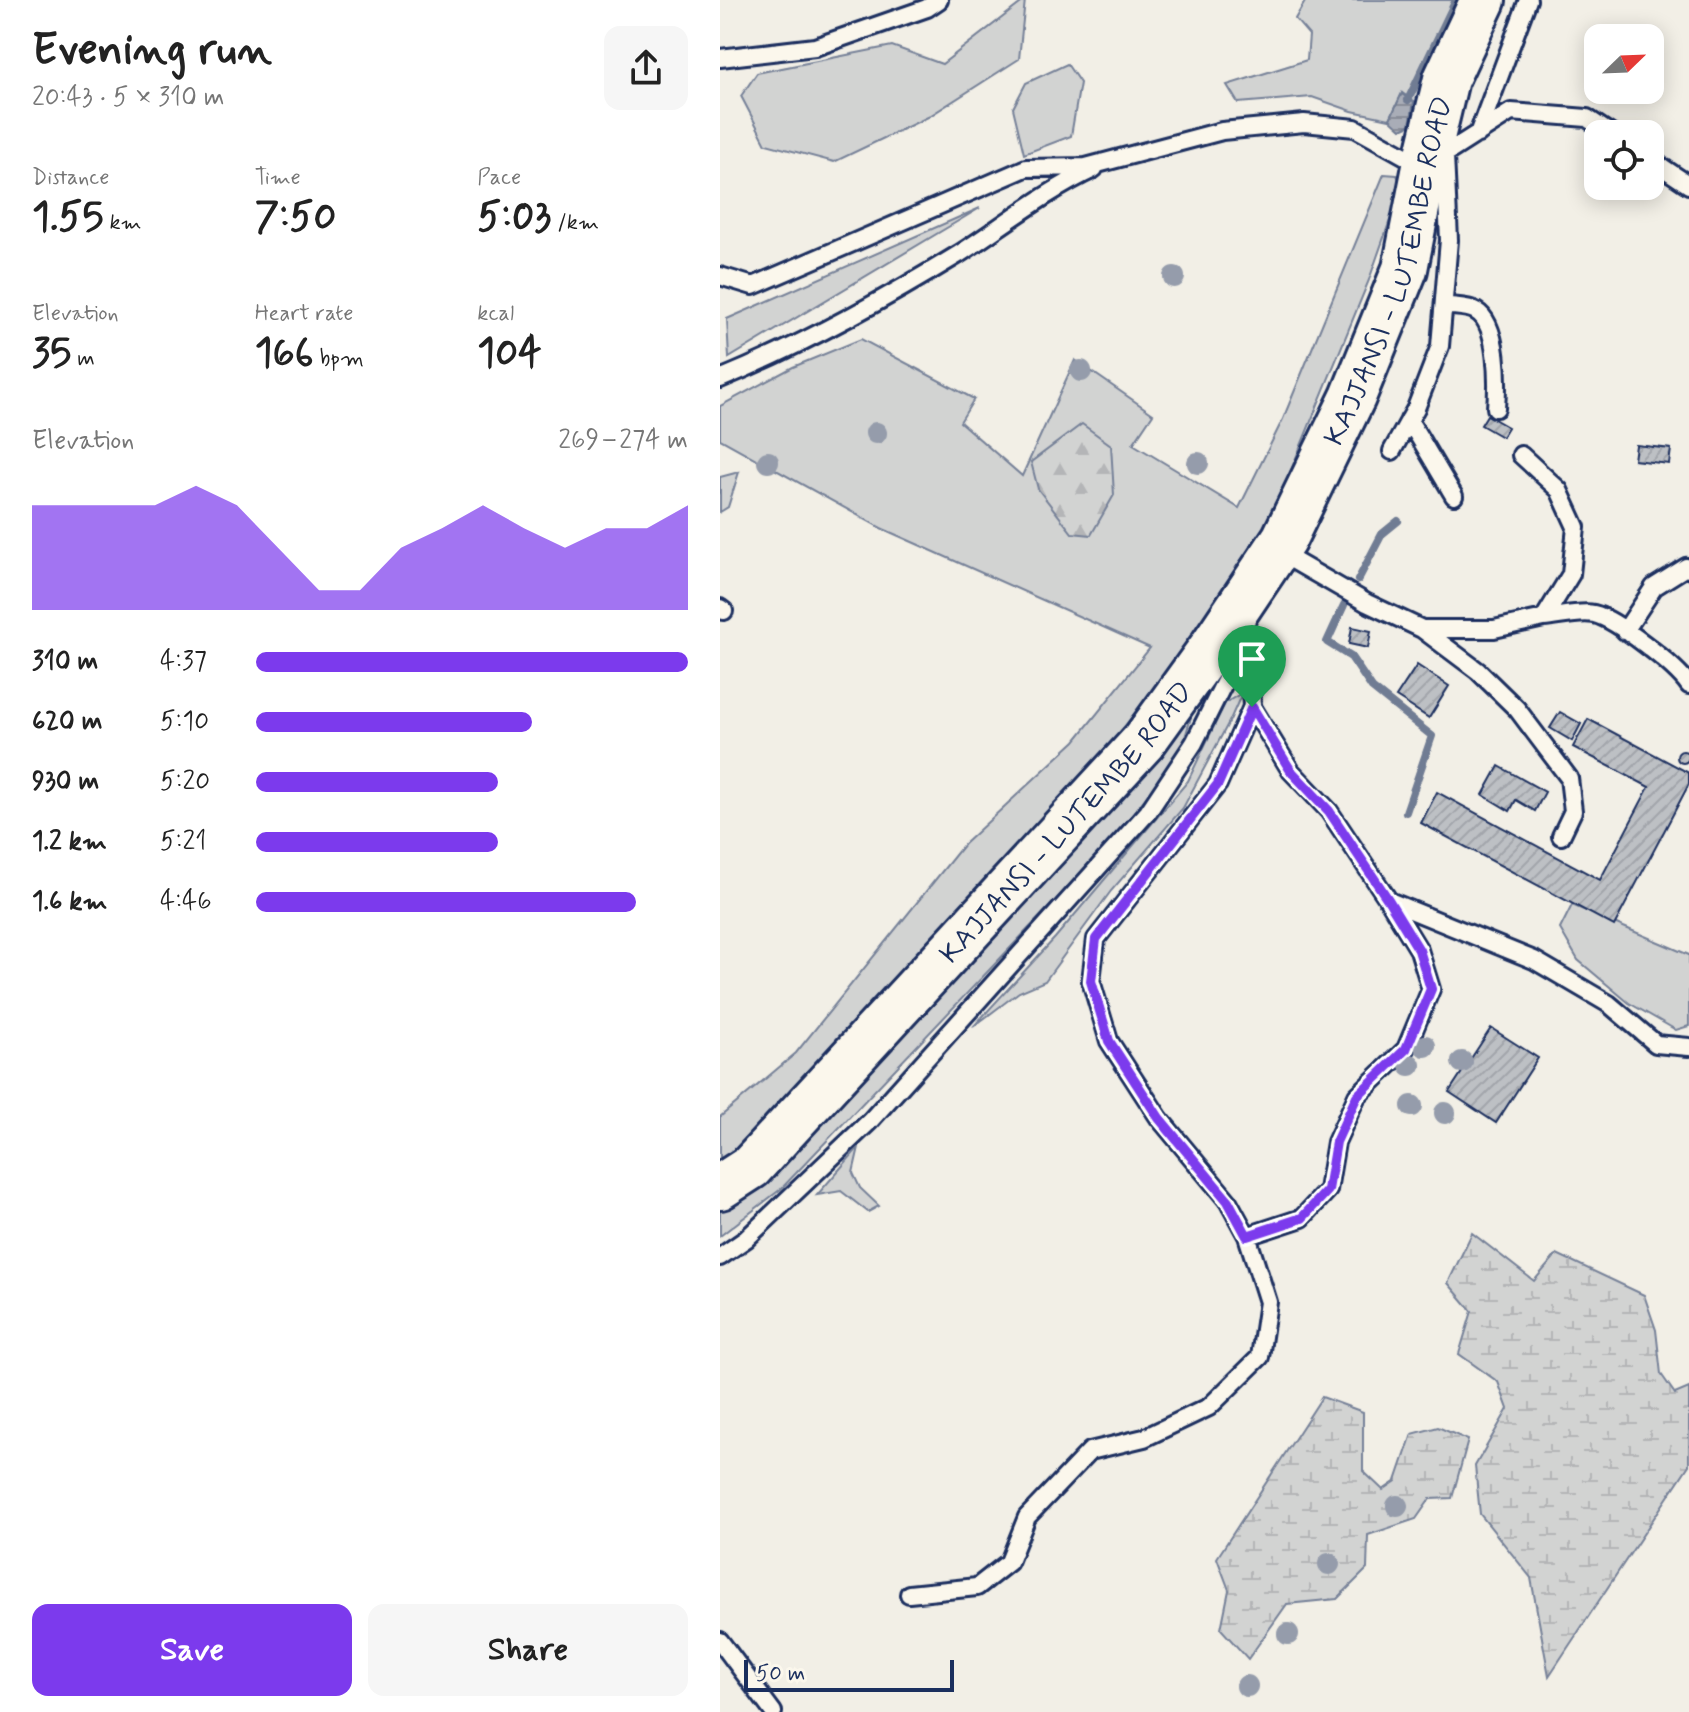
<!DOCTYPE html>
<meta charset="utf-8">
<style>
:root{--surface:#fff;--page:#f6f6f6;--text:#222;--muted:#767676;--accent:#7c3aed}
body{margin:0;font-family:Mynerve,sans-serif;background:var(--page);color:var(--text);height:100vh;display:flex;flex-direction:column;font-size:30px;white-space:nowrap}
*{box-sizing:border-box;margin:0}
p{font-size:26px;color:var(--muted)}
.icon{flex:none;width:44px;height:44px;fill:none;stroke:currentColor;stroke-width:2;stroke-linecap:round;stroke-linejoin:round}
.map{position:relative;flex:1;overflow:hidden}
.side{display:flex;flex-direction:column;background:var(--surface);width:720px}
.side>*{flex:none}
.needle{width:52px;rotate:67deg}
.tools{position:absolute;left:864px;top:24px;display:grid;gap:16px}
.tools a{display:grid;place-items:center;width:80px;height:80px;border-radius:16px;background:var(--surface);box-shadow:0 4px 20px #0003;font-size:40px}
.scale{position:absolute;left:24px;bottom:20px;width:210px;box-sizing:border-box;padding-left:8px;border:4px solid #1b2f5e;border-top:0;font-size:22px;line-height:28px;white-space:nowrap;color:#1b2f5e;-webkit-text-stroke:6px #fbf7ec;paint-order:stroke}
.pin{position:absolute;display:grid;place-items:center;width:68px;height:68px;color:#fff;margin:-82px -34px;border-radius:50% 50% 50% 0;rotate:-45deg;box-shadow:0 0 8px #0007}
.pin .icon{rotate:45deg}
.round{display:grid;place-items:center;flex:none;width:84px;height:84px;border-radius:16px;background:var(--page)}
.overview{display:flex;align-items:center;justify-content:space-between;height:136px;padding:0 32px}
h1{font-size:44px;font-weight:700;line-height:60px}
.stats{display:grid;grid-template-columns:repeat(3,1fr);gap:12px;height:136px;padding:8px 32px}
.stats div{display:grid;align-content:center}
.stats b{font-size:40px;font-weight:700}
.stats small{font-size:22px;font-weight:400}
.stats p{font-size:22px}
.chart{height:224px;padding:16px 32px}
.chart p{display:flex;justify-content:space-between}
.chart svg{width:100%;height:144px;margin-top:8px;fill:var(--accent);opacity:.7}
.cta{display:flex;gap:16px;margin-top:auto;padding:16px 32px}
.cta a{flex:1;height:92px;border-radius:16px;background:var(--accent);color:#fff;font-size:32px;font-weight:700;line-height:92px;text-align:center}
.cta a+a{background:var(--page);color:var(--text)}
ul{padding:0 32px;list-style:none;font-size:26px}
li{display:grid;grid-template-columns:128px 96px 1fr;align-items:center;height:60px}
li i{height:20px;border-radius:10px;background:var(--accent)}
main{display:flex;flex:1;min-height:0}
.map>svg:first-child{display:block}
.green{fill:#d2d3d2;stroke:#768198;stroke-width:2}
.forest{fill:url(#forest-firs);stroke:#768198;stroke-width:2}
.wetland{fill:url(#wetland-marsh);stroke:#768198;stroke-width:2}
.water{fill:url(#water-rules);stroke:#707b93;stroke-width:2}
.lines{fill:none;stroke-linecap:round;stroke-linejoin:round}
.stream{stroke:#707b93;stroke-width:8}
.building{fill:url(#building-hatch);stroke:#1b2f5e;stroke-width:2}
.lane-casing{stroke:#1b2f5e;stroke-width:22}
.secondary-casing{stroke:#1b2f5e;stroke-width:50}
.lane{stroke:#fbf7ec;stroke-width:16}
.secondary{stroke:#fbf7ec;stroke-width:44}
.tree{fill:#959cab}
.route-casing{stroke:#fff;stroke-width:16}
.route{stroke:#7c3aed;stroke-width:10}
.labels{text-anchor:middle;stroke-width:6;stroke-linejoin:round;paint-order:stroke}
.street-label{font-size:28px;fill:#1b2f5e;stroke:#fbf7ec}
</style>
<main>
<section class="side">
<div class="overview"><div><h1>Evening run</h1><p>20:43 · 5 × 310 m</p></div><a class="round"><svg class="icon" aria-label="share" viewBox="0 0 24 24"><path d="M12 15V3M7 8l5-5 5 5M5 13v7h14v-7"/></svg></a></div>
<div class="stats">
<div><p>Distance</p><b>1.55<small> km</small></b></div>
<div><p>Time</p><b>7:50</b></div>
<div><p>Pace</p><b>5:03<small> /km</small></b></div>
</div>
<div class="stats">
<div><p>Elevation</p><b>35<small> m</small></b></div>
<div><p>Heart rate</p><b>166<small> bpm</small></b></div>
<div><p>kcal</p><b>104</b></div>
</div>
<div class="chart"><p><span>Elevation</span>269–274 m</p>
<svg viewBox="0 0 160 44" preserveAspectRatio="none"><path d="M0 44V12L10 12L20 12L30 12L40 6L50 12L60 25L70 38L80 38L90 25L100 19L110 12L120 19L130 25L140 19L150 19L160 12V44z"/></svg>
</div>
<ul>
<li><b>310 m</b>4:37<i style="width:100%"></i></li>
<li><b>620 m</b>5:10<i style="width:64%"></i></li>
<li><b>930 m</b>5:20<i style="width:56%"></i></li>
<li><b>1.2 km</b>5:21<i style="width:56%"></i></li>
<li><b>1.6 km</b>4:46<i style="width:88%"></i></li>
</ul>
<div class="cta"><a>Save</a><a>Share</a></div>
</section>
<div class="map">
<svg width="969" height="1712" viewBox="0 0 969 1712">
<defs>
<pattern id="forest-firs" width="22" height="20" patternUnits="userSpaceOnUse" patternTransform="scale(2)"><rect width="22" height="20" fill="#d2d3d2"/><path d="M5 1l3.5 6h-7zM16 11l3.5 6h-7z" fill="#b4b5b7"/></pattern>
<pattern id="wetland-marsh" width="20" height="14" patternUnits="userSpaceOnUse" patternTransform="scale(2)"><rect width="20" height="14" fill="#d2d3d2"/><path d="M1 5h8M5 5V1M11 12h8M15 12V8" fill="none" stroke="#b4b5b7"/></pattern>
<pattern id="water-rules" width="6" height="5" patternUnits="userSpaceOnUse" patternTransform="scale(2)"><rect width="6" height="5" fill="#a9adb7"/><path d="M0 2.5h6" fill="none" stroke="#898d98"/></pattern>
<pattern id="building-hatch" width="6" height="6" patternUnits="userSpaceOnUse" patternTransform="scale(2)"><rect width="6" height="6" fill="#bdc0c4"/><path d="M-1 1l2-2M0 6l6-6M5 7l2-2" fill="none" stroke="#a2a5ab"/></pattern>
</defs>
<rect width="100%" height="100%" fill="#f2efe6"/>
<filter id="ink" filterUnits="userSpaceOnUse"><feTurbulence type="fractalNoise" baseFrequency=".0125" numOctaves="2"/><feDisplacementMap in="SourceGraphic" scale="16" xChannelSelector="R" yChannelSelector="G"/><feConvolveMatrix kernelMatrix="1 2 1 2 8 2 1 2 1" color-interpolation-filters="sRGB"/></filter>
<g filter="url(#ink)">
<!-- green -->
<path class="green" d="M305,0L299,59L208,117L114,162L46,144L21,96L37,73L172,46L222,64Z
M586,0H752L701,119L690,125L694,101L682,93L670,119L632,111L592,97L518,103L507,85L587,60L589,35L575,19Z
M347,64L360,83L351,136L304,154L293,108L306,83Z
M664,174L677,175L682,186L649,280L548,526L511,588L380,758L51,1120L0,1162V1117L76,1053L244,844L355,741L430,648L161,528L0,439V406L73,367L141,339L254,399L240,422L302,476L355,360L433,414L413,444L519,508L563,419Z
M260,208L9,358L7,319Z
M19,472L8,507L0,512V477Z
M522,693L510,720L463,808L391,891L325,981L299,992L253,1027L335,938L468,781L505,703Z
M475,704L463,744L434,787L387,846L61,1189L0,1236V1208Z
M852,905L969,955V1026L956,1030L909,1003L858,960L840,929Z
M139,1147L133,1173L140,1188L159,1206L148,1212L121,1191L97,1195Z"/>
<!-- forest -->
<path class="forest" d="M362,424L391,445L394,495L371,535L352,533L318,489L311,462Z"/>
<!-- wetland -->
<path class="wetland" d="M752,1233L814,1281L837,1254L924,1295L936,1330L941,1374L955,1394L969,1388V1465L829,1676L811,1578L760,1514L755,1466L788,1409L778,1382L739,1354L752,1311L728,1283Z
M602,1397L643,1412V1471L663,1490L676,1481L692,1434L718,1427L748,1440L732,1498L710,1499L696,1519L648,1535L647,1569L617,1599L567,1604L528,1659L501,1629L509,1590L497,1558Z"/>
<!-- water -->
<path class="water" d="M682,93L688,100L694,101L690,125L681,129L670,119Z"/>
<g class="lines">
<!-- stream -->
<path class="stream" d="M688,100L736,0
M638,580L662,534L678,521
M624,605L607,642L631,657L652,688L712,736L686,812"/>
</g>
<!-- building -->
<path class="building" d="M767,415L788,427L782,437L761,425Z
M916,445L951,449L949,464L914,460Z
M632,627L651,631L648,648L629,644Z
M697,665L729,686L709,718L676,697Z
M840,712L861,724L852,741L830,728Z
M868,719L969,773V784L894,926L701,823L717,792L880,880L929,787L853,747Z
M957 757a6 6 0 1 1 12 0a6 6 0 1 1-12 0Z
M779,766L825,792L815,811L796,800L790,811L763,795Z
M771,1028L818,1058L776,1123L729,1092Z"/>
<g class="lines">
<defs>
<path id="lane" d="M0,58L95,47L207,8L219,0
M758,134L808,0
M930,159L969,185
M0,276L33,286L306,168L366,167L502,131L584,123L635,128L705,167L791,112L867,118L891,134
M724,305C733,307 748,306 756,311C779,324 778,385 776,408
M0,379C83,345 162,301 239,254C281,227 328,190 374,169
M689,420L734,496
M672,451L696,408L720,346L729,240L725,156
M557,551L647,603L702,629L758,671L797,709L849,778L853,811L841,836
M0,608L4,611
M824,618C838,617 860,611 874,614C896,619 956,666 969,685
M702,629H774L824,618L851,574L856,527L839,490L801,455
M905,631L934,587L966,567L969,569
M669,901L814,960L889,1004L936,1044L969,1047
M527,1236L582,1218L608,1190L616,1142L637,1096L686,1049L711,989L699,950L669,901L609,811L571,771L532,707L529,637
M0,1257L26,1239L150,1121L428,812L474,743L529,633
M189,1594L257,1587L289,1562L307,1517L370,1451L424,1438L489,1407L540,1357L548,1302L527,1236L508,1201L439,1118L389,1041L371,981L376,939L498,784L532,707
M0,1641L53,1712"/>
<g id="secondary">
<path id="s1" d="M0,1187L31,1167L424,741L491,648L564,539L633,397L685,269L705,167L726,79L763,0"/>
</g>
</defs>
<!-- lane casing -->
<use href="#lane" class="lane-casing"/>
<!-- secondary casing -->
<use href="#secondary" class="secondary-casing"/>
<!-- lane -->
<use href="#lane" class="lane"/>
<!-- secondary -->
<use href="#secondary" class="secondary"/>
</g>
<!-- trees -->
<g class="tree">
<circle cx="454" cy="277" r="11"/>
<circle cx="361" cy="371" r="11"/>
<circle cx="156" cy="433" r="11"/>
<circle cx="48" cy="462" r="11"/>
<circle cx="478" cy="463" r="11"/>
<circle cx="705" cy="1046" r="11"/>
<circle cx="742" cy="1062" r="11"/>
<circle cx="690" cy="1065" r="11"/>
<circle cx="692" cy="1106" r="11"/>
<circle cx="725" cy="1113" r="11"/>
<circle cx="677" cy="1506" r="11"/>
<circle cx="609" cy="1564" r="11"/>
<circle cx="568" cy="1634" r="11"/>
<circle cx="527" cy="1686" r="11"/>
</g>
</g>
<g class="lines" filter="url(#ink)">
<defs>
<path id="route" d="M532,707L571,771L609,811L669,901L699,950L711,989L686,1049L637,1096L616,1142L608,1190L582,1218L527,1236L508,1201L439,1118L389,1041L371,981L376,939L498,784Z"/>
</defs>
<!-- route casing -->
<use href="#route" class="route-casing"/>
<!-- route -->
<use href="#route" class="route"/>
</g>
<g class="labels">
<!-- street labels -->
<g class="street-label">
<text dy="10" stroke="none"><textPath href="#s1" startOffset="1152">KAJJANSI - LUTEMBE ROAD</textPath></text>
<text dy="10" stroke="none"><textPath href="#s1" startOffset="504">KAJJANSI - LUTEMBE ROAD</textPath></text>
</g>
</g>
</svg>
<div class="tools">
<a><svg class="needle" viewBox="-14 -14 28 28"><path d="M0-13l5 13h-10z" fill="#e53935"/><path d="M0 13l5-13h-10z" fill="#767676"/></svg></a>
<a><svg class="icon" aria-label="locate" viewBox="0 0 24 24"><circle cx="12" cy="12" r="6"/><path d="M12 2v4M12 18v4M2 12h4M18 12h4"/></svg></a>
</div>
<div class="scale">50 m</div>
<div class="pin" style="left:532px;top:707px;background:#1e9e55"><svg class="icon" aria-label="arrive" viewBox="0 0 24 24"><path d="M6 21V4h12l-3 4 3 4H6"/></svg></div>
</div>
</main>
